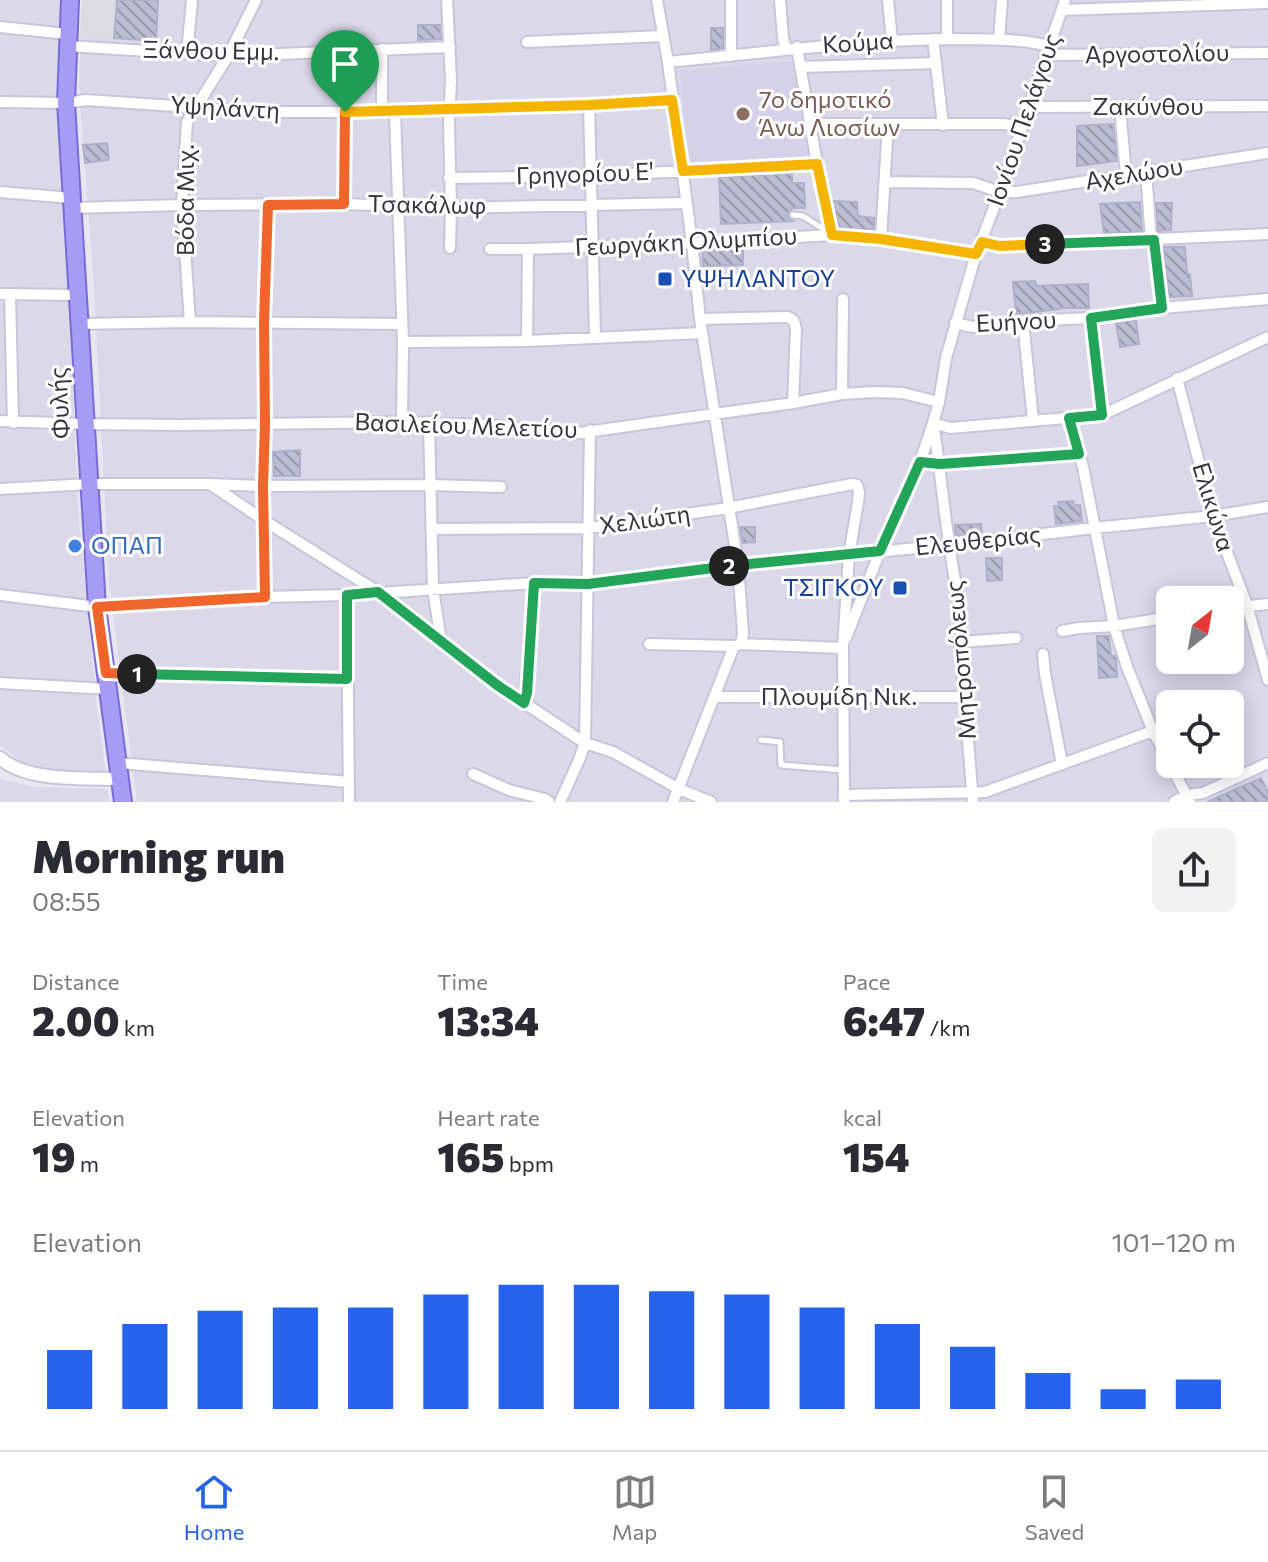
<!DOCTYPE html>
<meta charset="utf-8">
<style>
:root{--surface:#fff;--page:#f2f2f3;--text:#2b2b33;--muted:#7c7c81;--line:#e1e1e2;--accent:#2563eb}
body{margin:0;font-family:Commissioner,sans-serif;background:var(--page);color:var(--text);height:100vh;display:flex;flex-direction:column;font-size:30px;white-space:nowrap}
*{box-sizing:border-box;margin:0}
p{font-size:26px;color:var(--muted)}
.icon{flex:none;width:44px;height:44px;fill:none;stroke:currentColor;stroke-width:2;stroke-linecap:round;stroke-linejoin:round}
.map{position:relative;height:802px;overflow:hidden}
.panel{display:flex;flex-direction:column;background:var(--surface);flex:1}
.panel>*{flex:none}
.needle{width:52px;rotate:31deg}
.controls{position:absolute;left:1156px;top:586px;display:grid;gap:16px}
.controls a{display:grid;place-items:center;width:88px;height:88px;border-radius:12px;background:var(--surface);box-shadow:0 4px 20px #0003;font-size:40px}
.pin{position:absolute;display:grid;place-items:center;width:68px;height:68px;color:#fff;margin:-82px -34px;border-radius:50% 50% 50% 0;rotate:-45deg;box-shadow:0 0 8px #0007}
.pin .icon{rotate:45deg}
.km{position:absolute;width:40px;height:40px;margin:-20px;border-radius:50%;background:#222;color:#fff;font-size:22px;line-height:40px;text-align:center}
.round{display:grid;place-items:center;flex:none;width:84px;height:84px;border-radius:12px;background:var(--page)}
.summary{display:flex;align-items:center;justify-content:space-between;height:136px;padding:0 32px}
h1{font-size:44px;font-weight:800;line-height:60px}
.figures{display:grid;grid-template-columns:repeat(3,1fr);gap:12px;height:136px;padding:8px 32px}
.figures div{display:grid;align-content:center}
.figures b{font-size:40px;font-weight:800}
.figures small{font-size:22px;font-weight:400}
.figures p{font-size:22px}
.chart{height:224px;padding:16px 32px}
.chart p{display:flex;justify-content:space-between}
.chart svg{width:100%;height:144px;margin-top:8px;stroke:var(--accent);stroke-width:6}
.tab-bar{display:flex;justify-content:space-around;align-items:center;height:112px;border-top:2px solid var(--line);background:var(--surface);font-size:22px;color:var(--muted)}
.tab-bar a{display:grid;justify-items:center;gap:4px}
.tab-bar .selected{color:var(--accent)}
.map>svg:first-child{display:block}
.residential{fill:#dad8e9;fill-rule:evenodd}
.education{fill:#d4d1e9}
.parking{fill:#dbdbe0}
.building{fill:url(#building-back-hatch);stroke:#b1b0cc;stroke-width:2}
.lines{fill:none;stroke-linecap:round;stroke-linejoin:round}
.service-casing{stroke:#c8c6da;stroke-width:9}
.minor-casing{stroke:#c8c6da;stroke-width:14}
.tertiary-casing{stroke:#c8c6da;stroke-width:16}
.primary-casing{stroke:#796cd9;stroke-width:20}
.service{stroke:#fff;stroke-width:5}
.minor{stroke:#fff;stroke-width:10}
.tertiary{stroke:#fff;stroke-width:12}
.primary{stroke:#a79bf5;stroke-width:16}
.split-1-casing{stroke:#fff;stroke-width:16}
.split-2-casing{stroke:#fff;stroke-width:16}
.split-3-casing{stroke:#fff;stroke-width:16}
.split-4-casing{stroke:#fff;stroke-width:16}
.split-1{stroke:#f0652b;stroke-width:10}
.split-2{stroke:#22a559;stroke-width:10}
.split-3{stroke:#22a559;stroke-width:10}
.split-4{stroke:#f5b400;stroke-width:10}
.education-dot{fill:#8d6e63;stroke:#fff;stroke-width:3}
.transit-dot{fill:#1a4fb4;stroke:#fff;stroke-width:3}
.shop-dot{fill:#3f7fe0;stroke:#fff;stroke-width:3}
.labels{text-anchor:middle;stroke-width:6;stroke-linejoin:round;paint-order:stroke}
.street-label{font-size:24px;fill:#363643;stroke:#fff}
.education-label{font-size:24px;fill:#785e54;stroke:#fff;text-anchor:start}
.transit-label{font-size:24px;fill:#164399;stroke:#fff;text-anchor:start}
.shop-label{font-size:24px;fill:#366cbe;stroke:#fff;text-anchor:start}
</style>
<div class="map">
<svg width="1268" height="802" viewBox="0 0 1268 802">
<defs>
<pattern id="building-back-hatch" width="6" height="6" patternUnits="userSpaceOnUse" patternTransform="scale(2)"><rect width="6" height="6" fill="#bdbcd2"/><path d="M-1 5l2 2M0 0l6 6M5-1l2 2" fill="none" stroke="#9a9aac"/></pattern>
</defs>
<rect width="100%" height="100%" fill="#e7e6f1"/>
<!-- residential -->
<path class="residential" d="M0,0H62L60,81L78,510L97,708L106,773L42,772L29,769L0,745Z
M82,0H1268V802H137L109,581L94,286L79,87ZM1170,600H1230V660H1170ZM1170,704H1230V764H1170Z
M0,779L34,787L107,789L109,802H0Z"/>
<!-- education -->
<path class="education" d="M791,61L811,157L688,163L680,70Z"/>
<!-- parking -->
<path class="parking" d="M82,0H117L114,38L80,37Z"/>
<!-- building -->
<path class="building" d="M117,0H158L156,41L114,38Z
M418,25H440L441,39L418,40Z
M711,28H723V48L711,50Z
M1113,124L1117,161L1077,166V126Z
M107,143L109,160L85,163L83,145Z
M792,173V183H804L805,208H793L789,211L788,217L793,221L721,224L719,177Z
M833,201L857,202L858,216L874,218V230L839,228Z
M1140,202L1142,232L1104,233L1100,204Z
M1156,203H1172L1171,230L1158,231Z
M1163,247H1185L1187,274H1190L1192,296L1169,297Z
M743,248V265L703,266L702,250Z
M1035,281L1036,286L1088,284L1089,308H1060V309L1016,314L1013,282Z
M1136,320L1139,344L1120,347L1116,323Z
M300,450V476H274L273,452Z
M1073,501L1074,505H1080L1082,521L1056,524L1054,506H1059L1058,502Z
M981,524L982,533L956,536L955,525Z
M740,527H755V542L743,543Z
M986,558H1002V580L987,581Z
M1097,636H1109L1111,656H1115L1116,658L1117,677L1099,678Z
M1261,778L1268,792V802H1207Z"/>
<g class="lines">
<defs>
<path id="service" d="M793,215L803,216L831,234
M761,740L780,742L781,765L843,770"/>
<path id="minor" d="M447,0L451,80L449,124L451,208L450,248
M657,0L668,62L692,243L700,319L738,565L743,633L741,644
M731,0V56
M780,0L783,38L786,49
M888,0L892,41
M1062,10L1268,3
M0,27L68,34
M933,39L943,125
M947,39V0
M999,40L1002,0
M527,42L663,36
M68,46L228,56L450,47
M797,47L817,164L832,235
M187,53L192,0
M1045,55L1268,53
M668,62C765,53 860,39 957,39C988,40 1019,38 1049,46
M800,67L936,63
M0,102L66,103L86,100L264,112H395L450,108L589,105L672,100
M589,105L595,337
M1028,107L1268,106
M1120,107L1126,176
M382,112V49
M395,112L403,342L402,422
M810,124H1005L1021,128
M1146,171L1151,240
M449,178L590,176L817,164
M885,182L973,183L1000,192H1017L1268,153
M0,192L71,198
M344,204L345,112
M72,208L182,205L344,204L451,208L686,203
M881,239L888,124
M1154,240L1162,308
M982,242L999,246L1268,234
M490,249H528L692,243L832,235L881,239L976,254
M0,294L78,295
M10,294L13,423
M1091,318L1102,415
M700,319L788,317L794,321L796,329L793,403
M1023,321L1033,420
M190,322L182,205L187,122L228,56L256,0
M955,323L973,327L1023,321L1091,318L1162,308L1268,299
M79,324L190,322L401,324
M527,341L528,249
M403,342L527,341L702,333
M1177,378L1213,516L1247,605L1268,680
M842,394L843,299
M1069,418L1083,467L1114,626L1127,667L1153,731L1170,764
M0,421L85,424L181,425L402,422L489,425L572,434L793,403L842,394L874,392L902,393L939,402
M429,422L433,589L441,641
M920,462L940,464L1079,454
M210,484L265,521L378,592L497,685L585,743L613,752L679,789L711,802
M0,489L89,484H210L263,486L430,485L501,487
M431,529L588,528L728,508L852,484L857,485L859,492L858,502L849,555L843,648L844,802
M0,595L97,607L265,597L347,595L534,583L588,584L738,565L949,545L1094,528L1213,516L1268,507
M347,595L349,802
M265,597L263,486L265,423L264,322L268,205
M1230,608L1268,604
M1062,631L1079,628L1114,626L1170,617
M846,638L880,551L920,462L933,423L939,402L946,358L976,254L1000,192L1065,0
M960,642L1016,638
M649,644L734,646L741,644L843,648
M1043,654L1045,674L1062,764
M106,673L347,679
M0,683L108,689
M714,697H964
M524,703L534,583
M118,763L349,782
M1170,764L1190,802
M473,774L509,790L545,799L549,802
M844,795L985,792L1153,731
M560,802L579,760L585,743L590,430
M673,802L734,646
M973,802L960,642C962,610 954,580 950,548C943,507 940,465 933,423L950,428L1102,415L1268,337
M1174,802L1187,795L1203,793L1268,763"/>
<path id="tertiary" d="M0,758C27,782 84,778 120,779"/>
<path id="primary" d="M70,0L66,103L97,607L123,802"/>
</defs>
<!-- service casing -->
<use href="#service" class="service-casing"/>
<!-- minor casing -->
<use href="#minor" class="minor-casing"/>
<!-- tertiary casing -->
<use href="#tertiary" class="tertiary-casing"/>
<!-- primary casing -->
<use href="#primary" class="primary-casing"/>
<!-- service -->
<use href="#service" class="service"/>
<!-- minor -->
<use href="#minor" class="minor"/>
<!-- tertiary -->
<use href="#tertiary" class="tertiary"/>
<!-- primary -->
<use href="#primary" class="primary"/>
</g>
<g class="lines">
<defs>
<path id="split-1" d="M137,674L106,673L97,607L265,597L263,486L265,423L264,322L268,205L344,204L345,112"/>
<path id="split-2" d="M137,674L347,679V595L378,592L497,685L524,703L527,693L534,583L588,584L729,566"/>
<path id="split-3" d="M729,566L880,551L920,462L940,464L1079,454L1069,418L1102,415L1091,318L1162,308L1154,240L1045,244"/>
<path id="split-4" d="M345,112L589,105L672,100L683,171L817,164L832,235L881,239L976,254L982,242L999,246L1045,244"/>
</defs>
<!-- split-1 casing -->
<use href="#split-1" class="split-1-casing"/>
<!-- split-2 casing -->
<use href="#split-2" class="split-2-casing"/>
<!-- split-3 casing -->
<use href="#split-3" class="split-3-casing"/>
<!-- split-4 casing -->
<use href="#split-4" class="split-4-casing"/>
<!-- split-1 -->
<use href="#split-1" class="split-1"/>
<!-- split-2 -->
<use href="#split-2" class="split-2"/>
<!-- split-3 -->
<use href="#split-3" class="split-3"/>
<!-- split-4 -->
<use href="#split-4" class="split-4"/>
</g>
<!-- markers -->
<circle class="education-dot" cx="743" cy="114" r="8"/>
<g class="transit-dot">
<rect x="657" y="271" width="16" height="16" rx="4"/>
<rect x="892" y="580" width="16" height="16" rx="4"/>
</g>
<circle class="shop-dot" cx="75" cy="546" r="8"/>
<g class="labels">
<!-- street labels -->
<g class="street-label">
<text transform="translate(858 43) rotate(-4)" y="8">Κούμα</text>
<text transform="translate(211 51) rotate(1)" y="8">Ξάνθου Εμμ.</text>
<text transform="translate(1157 54) rotate(-1)" y="8">Αργοστολίου</text>
<text x="1148" y="115">Ζακύνθου</text>
<text transform="translate(225 108) rotate(3)" y="8">Υψηλάντη</text>
<text transform="translate(1024 120) rotate(-71)" y="8">Ιονίου Πελάγους</text>
<text transform="translate(585 174) rotate(-2)" y="8">Γρηγορίου Ε'</text>
<text transform="translate(1134 174) rotate(-9)" y="8">Αχελώου</text>
<text transform="translate(186 200) rotate(-90)" y="8">Βόδα Μιχ.</text>
<text transform="translate(427 205) rotate(1)" y="8">Τσακάλωφ</text>
<text transform="translate(686 242) rotate(-3)" y="8">Γεωργάκη Ολυμπίου</text>
<text transform="translate(1016 322) rotate(-3)" y="8">Ευήνου</text>
<text transform="translate(60 403) rotate(-93)" y="8">Φυλής</text>
<text transform="translate(466 426) rotate(2)" y="8">Βασιλείου Μελετίου</text>
<text transform="translate(1213 507) rotate(73)" y="8">Ελικώνα</text>
<text transform="translate(645 520) rotate(-8)" y="8">Χελιώτη</text>
<text transform="translate(978 541) rotate(-6)" y="8">Ελευθερίας</text>
<text transform="translate(961 660) rotate(-95)" y="8">Μητροπόλεως</text>
<text x="839" y="705">Πλουμίδη Νικ.</text>
</g>
<!-- education labels -->
<g class="education-label">
<text x="759" y="108">7ο δημοτικό<tspan x="759" dy="28">Άνω Λιοσίων</tspan></text>
</g>
<!-- transit labels -->
<g class="transit-label">
<text x="681" y="287">ΥΨΗΛΑΝΤΟΥ</text>
<text x="884" y="596" text-anchor="end">ΤΣΙΓΚΟΥ</text>
</g>
<!-- shop labels -->
<g class="shop-label">
<text x="91" y="554">ΟΠΑΠ</text>
</g>
</g>
</svg>
<div class="controls">
<a><svg class="needle" viewBox="-14 -14 28 28"><path d="M0-13l5 13h-10z" fill="#e53935"/><path d="M0 13l5-13h-10z" fill="#7c7c81"/></svg></a>
<a><svg class="icon" aria-label="locate" viewBox="0 0 24 24"><circle cx="12" cy="12" r="6"/><path d="M12 2v4M12 18v4M2 12h4M18 12h4"/></svg></a>
</div>
<div class="pin" style="left:345px;top:112px;background:#1e9e55"><svg class="icon" aria-label="arrive" viewBox="0 0 24 24"><path d="M6 21V4h12l-3 4 3 4H6"/></svg></div>
<b class="km" style="left:137px;top:674px">1</b>
<b class="km" style="left:729px;top:566px">2</b>
<b class="km" style="left:1045px;top:244px">3</b>
</div>
<section class="panel">
<div class="summary"><div><h1>Morning run</h1><p>08:55</p></div><a class="round"><svg class="icon" aria-label="share" viewBox="0 0 24 24"><path d="M12 15V3M7 8l5-5 5 5M5 13v7h14v-7"/></svg></a></div>
<div class="figures">
<div><p>Distance</p><b>2.00<small> km</small></b></div>
<div><p>Time</p><b>13:34</b></div>
<div><p>Pace</p><b>6:47<small> /km</small></b></div>
</div>
<div class="figures">
<div><p>Elevation</p><b>19<small> m</small></b></div>
<div><p>Heart rate</p><b>165<small> bpm</small></b></div>
<div><p>kcal</p><b>154</b></div>
</div>
<div class="chart"><p><span>Elevation</span>101–120 m</p>
<svg viewBox="0 0 160 44" preserveAspectRatio="none"><path d="M5 44V26M15 44V18M25 44V14M35 44V13M45 44V13M55 44V9M65 44V6M75 44V6M85 44V8M95 44V9M105 44V13M115 44V18M125 44V25M135 44V33M145 44V38M155 44V35"/></svg>
</div>
</section>
<nav class="tab-bar">
<a class="selected"><svg class="icon" aria-label="home" viewBox="0 0 24 24"><path d="M3 11l9-7 9 7M6 9v11h12V9"/></svg>Home</a>
<a><svg class="icon" aria-label="map" viewBox="0 0 24 24"><path d="M3 6l6-2 6 2 6-2v14l-6 2-6-2-6 2zM9 4v14M15 6v14"/></svg>Map</a>
<a><svg class="icon" aria-label="saved" viewBox="0 0 24 24"><path d="M7 4h10v16l-5-4-5 4z"/></svg>Saved</a>
</nav>
